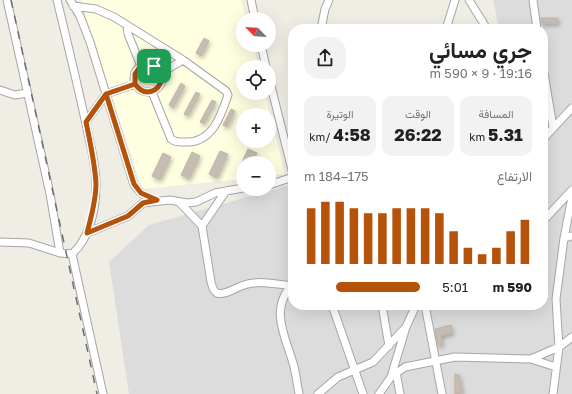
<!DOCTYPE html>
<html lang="ar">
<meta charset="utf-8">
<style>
:root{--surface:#fff;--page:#f2f2f2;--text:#202124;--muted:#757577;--accent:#b45309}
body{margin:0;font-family:"Golos Text",Vazirmatn,sans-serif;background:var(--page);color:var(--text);direction:rtl;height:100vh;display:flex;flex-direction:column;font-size:15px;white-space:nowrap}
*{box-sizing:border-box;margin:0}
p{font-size:13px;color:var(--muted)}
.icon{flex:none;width:22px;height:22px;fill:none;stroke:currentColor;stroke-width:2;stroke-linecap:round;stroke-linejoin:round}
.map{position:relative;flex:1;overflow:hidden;direction:ltr}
.sheet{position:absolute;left:288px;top:24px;width:260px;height:286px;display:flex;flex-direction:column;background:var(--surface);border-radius:16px;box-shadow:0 4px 16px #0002;direction:rtl}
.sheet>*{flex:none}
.needle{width:26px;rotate:295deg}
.buttons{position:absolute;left:236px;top:12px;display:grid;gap:8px}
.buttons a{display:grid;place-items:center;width:40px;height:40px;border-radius:50%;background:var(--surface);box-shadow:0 4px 16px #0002;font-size:20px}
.pin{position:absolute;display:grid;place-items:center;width:34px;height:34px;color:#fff;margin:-17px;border-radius:8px;box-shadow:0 2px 6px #0006}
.round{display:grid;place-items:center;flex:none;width:42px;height:42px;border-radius:16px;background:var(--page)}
.head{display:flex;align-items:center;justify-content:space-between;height:68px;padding:0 16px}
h1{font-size:22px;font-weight:700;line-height:30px}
.stats{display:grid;grid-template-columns:repeat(3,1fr);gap:6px;height:68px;padding:4px 16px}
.stats div{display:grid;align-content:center;border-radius:10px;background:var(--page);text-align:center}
.stats b{font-size:17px;font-weight:700}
.stats small{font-size:11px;font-weight:400}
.stats p{font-size:11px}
.chart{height:112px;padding:8px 16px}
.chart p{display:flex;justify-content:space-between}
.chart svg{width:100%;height:72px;margin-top:4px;stroke:var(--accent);stroke-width:6}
ul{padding:0 16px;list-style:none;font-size:13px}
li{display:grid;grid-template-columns:64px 48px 1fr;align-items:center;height:30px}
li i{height:10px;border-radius:5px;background:var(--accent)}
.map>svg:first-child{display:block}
.residential{fill:#dddcdc}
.education{fill:#feffe0;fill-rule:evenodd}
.building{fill:#c5bcb4;stroke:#c2b4a7;filter:url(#shadow)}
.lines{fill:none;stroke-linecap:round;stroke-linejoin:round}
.minor-casing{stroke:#a6a6a6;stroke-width:9}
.minor{stroke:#fff;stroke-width:7}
.rail{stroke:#6d6d6d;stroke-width:1.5;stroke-dasharray:8 8;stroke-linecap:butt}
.route-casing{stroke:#fff;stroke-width:8}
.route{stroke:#b45309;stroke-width:5}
</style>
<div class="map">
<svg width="572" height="394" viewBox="0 0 572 394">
<defs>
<filter id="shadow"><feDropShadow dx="1.5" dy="2.5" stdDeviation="2" flood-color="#0004"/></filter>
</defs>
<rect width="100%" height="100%" fill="#f0ede5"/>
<!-- residential -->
<path class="residential" d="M493,0H572V394H129L109,262L149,225L293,184V305H543V29H499Z"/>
<!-- education -->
<path class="education" d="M81,0H241L246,19H243V45H253L258,67H243V93H265L285,174L269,176V163H243V179L142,189ZM243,115H269V141H243Z"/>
<!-- building -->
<path class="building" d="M541,18H558V23H541Z
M204,38L209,41L201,56L196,53Z
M181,83L185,86L173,108L169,105Z
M196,92L200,94L188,116L184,114Z
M212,100L216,102L204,124L200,122Z
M231,109L235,111L227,127L223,125Z
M248,149L257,153L252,163H243V175L237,173Z
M220,151L228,154L217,178L209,174Z
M192,152L200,156L189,179L181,175Z
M163,153L171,157L160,180L152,176Z
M451,325L452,333L441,335L442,345H438L435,329Z
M455,374L459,375L462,394H455Z"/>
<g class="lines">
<defs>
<path id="minor" d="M7,0L50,194L60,253
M57,0C67,41 77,83 86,124C90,144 96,164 96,185C96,209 90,238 72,254L103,394
M70,0L80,16L90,42L134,185L141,193L157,201
M251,0L255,19
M469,0L487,29
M533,0L537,29
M73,6L96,9L114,17L183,60L226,91L228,95C221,116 212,143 186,142C181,142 176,143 171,139L152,92
M127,25L128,34L141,66
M321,29L325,9L329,0
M446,29L455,0
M261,45L266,67
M134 78a14 14 0 1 1 28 0a14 14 0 1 1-28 0Z
M543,67L553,127
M161,73L183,60
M269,78L293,174
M0,90L15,95L27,93
M86,122L106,94L135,84
M543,139L572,108
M290,158L293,143
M269,185L293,177
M179,202L202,226L211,282C212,286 213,291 217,293C224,296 237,287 244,285C259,280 277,284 293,286
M543,221L572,190
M202,226L226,191
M87,233L128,216L143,203L170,200L187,203L196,202L215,193L243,188
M564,238L572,236
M0,242L29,243L60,253L72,254
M293,284C269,308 285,336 293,363C296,373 297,384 299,394
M332,305L363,394
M382,305L389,346
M425,305L442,394
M531,359L556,367
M396,372L400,394
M391,377L406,327L416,305
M318,394L338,377L373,362L406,327
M379,394L391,377L405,367L455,357L531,359L559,347L572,337
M553,394L559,347L556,299L564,238L572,197"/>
</defs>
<!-- minor casing -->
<use href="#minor" class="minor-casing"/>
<!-- minor -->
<use href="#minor" class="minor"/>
<!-- rail -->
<path class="rail" d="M11,0L97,394"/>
</g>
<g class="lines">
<defs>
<path id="route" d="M154,66L150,64L141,66L135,74V84L106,94L134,184L141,193L157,200L143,203L128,216L87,233C91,217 96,201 96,184C95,163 90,142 86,122L106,94L135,84C144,97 159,93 162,78L159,68L154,66"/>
</defs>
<!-- route casing -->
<use href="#route" class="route-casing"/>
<!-- route -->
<use href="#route" class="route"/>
</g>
</svg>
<div class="buttons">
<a><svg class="needle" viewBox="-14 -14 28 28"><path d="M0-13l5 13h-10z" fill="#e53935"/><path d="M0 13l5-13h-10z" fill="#757577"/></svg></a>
<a><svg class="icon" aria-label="locate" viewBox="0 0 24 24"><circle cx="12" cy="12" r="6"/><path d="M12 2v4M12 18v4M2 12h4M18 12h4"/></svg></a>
<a>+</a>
<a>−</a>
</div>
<div class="pin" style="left:154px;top:66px;background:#1e9e55"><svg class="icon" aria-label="arrive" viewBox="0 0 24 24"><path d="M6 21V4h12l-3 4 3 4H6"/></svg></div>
<section class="sheet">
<div class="head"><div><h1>جري مسائي</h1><p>19:16 · 9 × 590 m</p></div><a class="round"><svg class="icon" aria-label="share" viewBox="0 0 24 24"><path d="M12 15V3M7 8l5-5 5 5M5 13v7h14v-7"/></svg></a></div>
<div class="stats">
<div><p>المسافة</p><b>5.31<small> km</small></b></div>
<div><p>الوقت</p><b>26:22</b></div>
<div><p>الوتيرة</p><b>4:58<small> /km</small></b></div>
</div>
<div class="chart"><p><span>الارتفاع</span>175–184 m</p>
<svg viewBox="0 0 160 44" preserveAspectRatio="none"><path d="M5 44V10M15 44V6M25 44V6M35 44V10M45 44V13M55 44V13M65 44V10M75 44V10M85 44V10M95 44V13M105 44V24M115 44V34M125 44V38M135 44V34M145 44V24M155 44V17"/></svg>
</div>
<ul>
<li><b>590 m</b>5:01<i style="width:72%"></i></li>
</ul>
</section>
</div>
